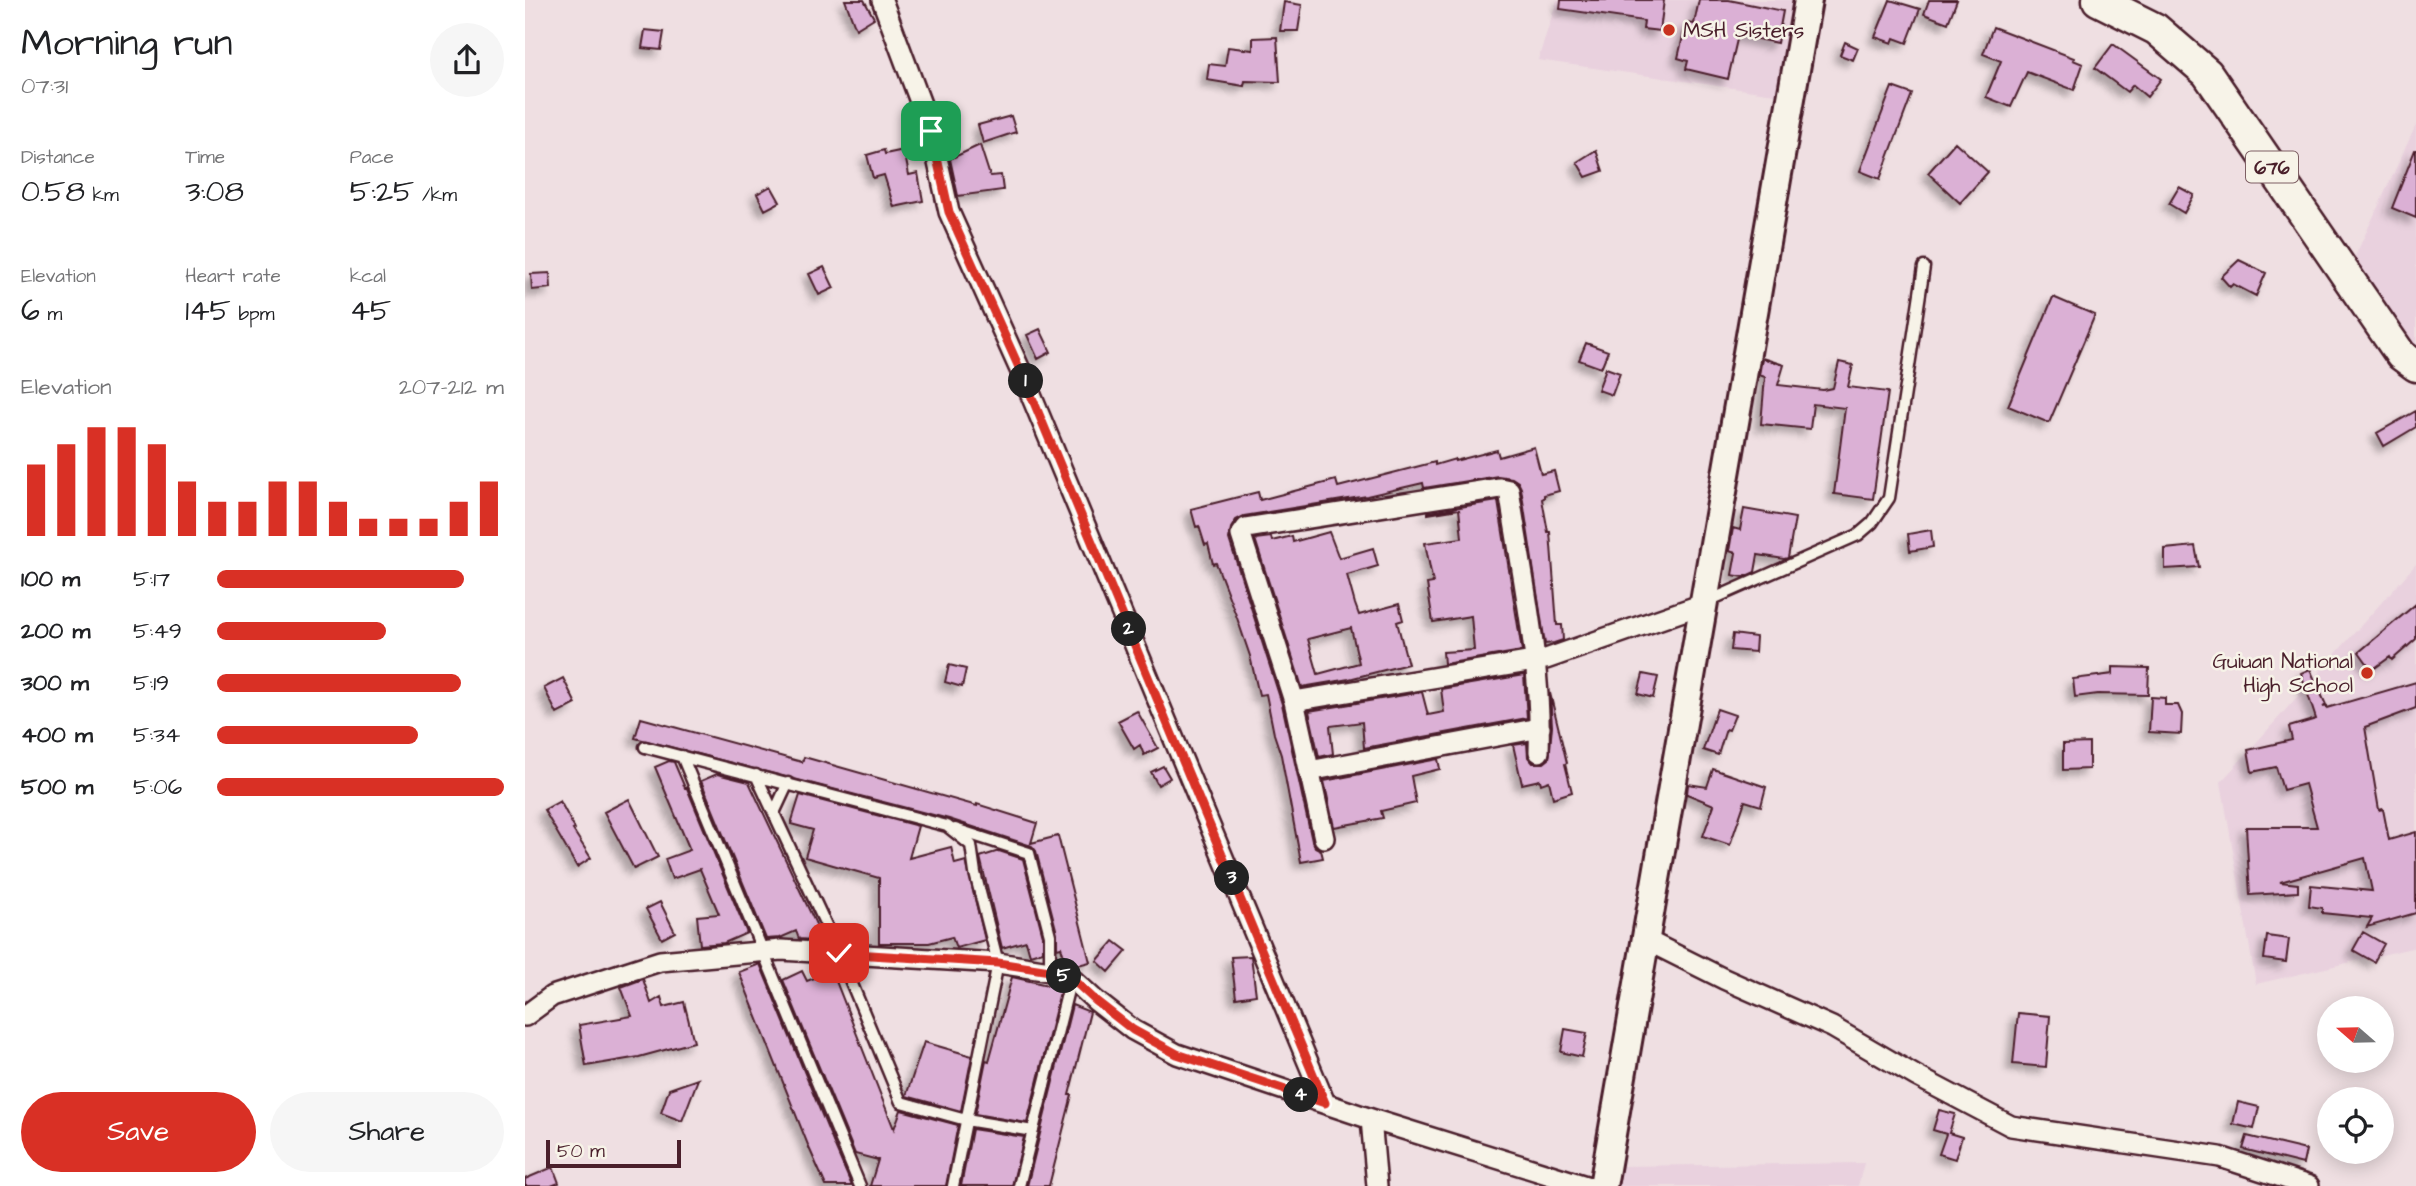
<!DOCTYPE html>
<meta charset="utf-8">
<style>
:root{--surface:#fff;--page:#f6f6f6;--text:#202124;--muted:#757577;--accent:#d93025}
body{margin:0;font-family:"Architects Daughter",sans-serif;background:var(--page);color:var(--text);height:100vh;display:flex;flex-direction:column;font-size:26px;white-space:nowrap}
*{box-sizing:border-box;margin:0}
p{font-size:23px;color:var(--muted)}
.icon{flex:none;width:38px;height:38px;fill:none;stroke:currentColor;stroke-width:2;stroke-linecap:round;stroke-linejoin:round}
.map{position:relative;flex:1;overflow:hidden}
.sheet{display:flex;flex-direction:column;background:var(--surface);width:525px}
.sheet>*{flex:none}
.needle{width:46px;rotate:290deg}
.buttons{position:absolute;left:1792px;top:996px;display:grid;gap:14px}
.buttons a{display:grid;place-items:center;width:77px;height:77px;border-radius:50%;background:var(--surface);box-shadow:0 4px 18px #0003;font-size:35px}
.scale{position:absolute;left:21px;bottom:18px;width:135px;box-sizing:border-box;padding-left:7px;border:4px solid #4a1f2b;border-top:0;font-size:19px;line-height:24px;white-space:nowrap;color:#4a1f2b;-webkit-text-stroke:5px #f7f3e8;paint-order:stroke}
.pin{position:absolute;display:grid;place-items:center;width:60px;height:60px;color:#fff;margin:-30px;border-radius:14px;box-shadow:0 4px 10px #0006}
.km{position:absolute;width:35px;height:35px;margin:-18px;border-radius:50%;background:#222;color:#fff;font-size:19px;line-height:35px;text-align:center}
.round{display:grid;place-items:center;flex:none;width:74px;height:74px;border-radius:37px;background:var(--page)}
.summary{display:flex;align-items:center;justify-content:space-between;height:119px;padding:0 21px}
h1{font-size:38px;font-weight:600;line-height:52px}
.metrics{display:grid;grid-template-columns:repeat(3,1fr);gap:10px;height:119px;padding:7px 21px}
.metrics div{display:grid;align-content:center}
.metrics b{font-size:30px;font-weight:600}
.metrics small{font-size:19px;font-weight:400}
.metrics p{font-size:19px}
.chart{height:196px;padding:14px 21px}
.chart p{display:flex;justify-content:space-between}
.chart svg{width:100%;height:126px;margin-top:7px;stroke:var(--accent);stroke-width:6}
.cta{display:flex;gap:14px;margin-top:auto;padding:14px 21px}
.cta a{flex:1;height:80px;border-radius:42px;background:var(--accent);color:#fff;font-size:28px;font-weight:600;line-height:80px;text-align:center}
.cta a+a{background:var(--page);color:var(--text)}
ul{padding:0 21px;list-style:none;font-size:23px}
li{display:grid;grid-template-columns:112px 84px 1fr;align-items:center;height:52px}
li i{height:18px;border-radius:9px;background:var(--accent)}
main{display:flex;flex:1;min-height:0}
.map>svg:first-child{display:block}
.built{fill:#e9d1de}
.building{fill:#dbb0d5;stroke:#4a1f2b;stroke-width:2;fill-rule:evenodd;filter:url(#shadow)}
.lines{fill:none;stroke-linecap:round;stroke-linejoin:round}
.lane-casing{stroke:#4a1f2b;stroke-width:15}
.street-casing{stroke:#4a1f2b;stroke-width:24}
.secondary-casing{stroke:#4a1f2b;stroke-width:32}
.primary-casing{stroke:#4a1f2b;stroke-width:35}
.lane{stroke:#f7f3e8;stroke-width:10}
.street{stroke:#f7f3e8;stroke-width:19}
.secondary{stroke:#f7f3e8;stroke-width:26}
.primary{stroke:#f7f3e8;stroke-width:30}
.route-casing{stroke:#fff;stroke-width:14}
.route{stroke:#d93025;stroke-width:9}
.poi-dot{fill:#c8321e;stroke:#f7f3e8;stroke-width:2.5}
.labels{text-anchor:middle;stroke-width:5;stroke-linejoin:round;paint-order:stroke}
.shield{fill:#f7f3e8;stroke:#7e5f64;stroke-width:2}
.shield-label{font-size:19px;font-weight:bold;fill:#4a1f2b}
.poi-label{font-size:21px;fill:#4a1f2b;stroke:#f7f3e8;text-anchor:start}
</style>
<main>
<section class="sheet">
<div class="summary"><div><h1>Morning run</h1><p>07:31</p></div><a class="round"><svg class="icon" aria-label="share" viewBox="0 0 24 24"><path d="M12 15V3M7 8l5-5 5 5M5 13v7h14v-7"/></svg></a></div>
<div class="metrics">
<div><p>Distance</p><b>0.58<small> km</small></b></div>
<div><p>Time</p><b>3:08</b></div>
<div><p>Pace</p><b>5:25<small> /km</small></b></div>
</div>
<div class="metrics">
<div><p>Elevation</p><b>6<small> m</small></b></div>
<div><p>Heart rate</p><b>145<small> bpm</small></b></div>
<div><p>kcal</p><b>45</b></div>
</div>
<div class="chart"><p><span>Elevation</span>207–212 m</p>
<svg viewBox="0 0 160 44" preserveAspectRatio="none"><path d="M5 44V19M15 44V12M25 44V6M35 44V6M45 44V12M55 44V25M65 44V32M75 44V32M85 44V25M95 44V25M105 44V32M115 44V38M125 44V38M135 44V38M145 44V32M155 44V25"/></svg>
</div>
<ul>
<li><b>100 m</b>5:17<i style="width:86%"></i></li>
<li><b>200 m</b>5:49<i style="width:59%"></i></li>
<li><b>300 m</b>5:19<i style="width:85%"></i></li>
<li><b>400 m</b>5:34<i style="width:70%"></i></li>
<li><b>500 m</b>5:06<i style="width:100%"></i></li>
</ul>
<div class="cta"><a>Save</a><a>Share</a></div>
</section>
<div class="map">
<svg width="1891" height="1186" viewBox="0 0 1891 1186">
<defs>
<filter id="shadow"><feDropShadow dx="-6" dy="6" stdDeviation="3.5" flood-color="#0004"/></filter>
</defs>
<rect width="100%" height="100%" fill="#efdfe2"/>
<filter id="ink" filterUnits="userSpaceOnUse"><feTurbulence type="fractalNoise" baseFrequency=".0143" numOctaves="2"/><feDisplacementMap in="SourceGraphic" scale="14" xChannelSelector="R" yChannelSelector="G"/><feConvolveMatrix kernelMatrix="1 2 1 2 8 2 1 2 1" color-interpolation-filters="sRGB"/></filter>
<g filter="url(#ink)">
<!-- built -->
<path class="built" d="M1032,0H1271L1256,95L1013,60Z
M1891,125V355L1826,265Z
M1891,564V947L1731,984L1696,782Z
M1339,1163L1333,1186H1091L1092,1166Z"/>
<!-- building -->
<path class="building" d="M320,0H339L349,18L331,29Z
M1036,0H1139L1135,31L1118,29L1119,21L1035,9Z
M1174,0H1204L1258,11L1252,43L1213,35L1203,79L1161,69L1163,61L1153,58L1161,23L1169,24Z
M1365,0L1395,9L1382,43L1369,38L1367,43L1350,37Z
M1404,0H1432L1423,23L1399,14Z
M759,2L777,5L773,31H755Z
M1468,27L1549,58L1548,60L1558,64L1549,90L1502,72L1486,107L1461,97L1476,61L1458,54Z
M120,30L139,32L136,50L117,48Z
M752,37L755,82L720,81L719,86L682,80L684,64L700,66L703,47L728,50V38Z
M1320,42L1333,48L1328,60L1315,55Z
M1588,44L1636,79L1622,97L1608,85L1602,92L1570,68Z
M1367,87L1387,94L1355,179L1335,171Z
M486,116L491,132L458,143L453,125Z
M1430,142L1463,172L1435,203L1403,173Z
M455,145L465,176L476,175L478,190L433,196L425,159Z
M359,150L360,154L379,150L384,175L393,173L398,201L369,207L359,175L348,178L342,155Z
M1071,150L1078,171L1061,177L1052,162Z
M1890,150H1891V218L1867,208Z
M246,186L255,202L240,210L232,194Z
M1654,187L1669,195L1659,213L1644,204Z
M1714,260L1741,273L1731,296L1708,284L1705,287L1696,277Z
M299,267L309,288L294,295L284,274Z
M25,273L26,288L7,290L6,274Z
M1528,297L1570,315L1524,423L1483,406Z
M515,329L526,352L513,359L502,335Z
M1061,343L1083,351L1076,368L1054,360Z
M1237,358L1259,365L1253,385L1298,390L1308,388L1314,362L1328,365L1323,387L1363,392L1348,499L1309,494L1320,408L1288,404L1285,429L1236,424L1240,377L1234,375Z
M1081,368L1095,373L1087,395L1073,390Z
M1891,411V427L1859,446L1852,433Z
M1009,447L1016,474L1029,471L1034,491L1019,495V498L1017,499L1023,532H1025L1032,625H1037L1038,640L1029,643L1020,644L996,488L993,482L987,478L973,476L899,488L898,483L842,496L719,516L711,520L706,528L704,539L757,704L787,841L790,847L796,850L798,858L776,862L756,755L749,734L741,694L734,695L725,656L712,618L691,563L688,564L683,544L680,545L674,526L671,527L666,509L733,492L735,500L811,480L813,487L910,462V465L930,459V461L972,450L974,457Z
M973,501L997,651L919,664L918,652L949,650L946,616L908,622L902,584L908,583L900,543L937,538L934,509L903,514V512Z
M1219,509L1270,518L1263,558L1259,559L1233,555L1230,572L1219,577L1207,575L1211,553L1204,551L1208,528L1215,530Z
M1406,530L1408,547L1385,551L1383,534Z
M804,532L814,558L848,548L853,566L822,575L830,604L834,615L874,604L878,620L872,622L883,664L824,679L777,687L730,539L746,537L747,541L767,536L768,542ZM826,628L834,663L793,674L783,639Z
M1670,546L1674,567L1640,569V549Z
M1891,604V639L1867,660L1865,657L1847,670L1834,652Z
M1208,634L1231,637L1230,652L1206,650Z
M424,665L441,669L437,687L420,682Z
M1588,667L1624,668L1623,695L1573,694L1550,697L1548,679L1588,674Z
M1785,669L1801,705L1798,707L1802,706V708L1891,682V708L1840,727L1854,810L1858,809L1864,840L1891,832V913L1842,927L1847,918L1797,913V908L1784,906L1786,885L1847,891L1840,858L1755,882L1773,884V892L1725,895L1721,827H1792L1780,784L1758,790L1751,767L1727,772L1723,750L1767,740L1764,727L1791,719L1776,673Z
M1118,674L1133,677L1128,698L1113,694Z
M999,675L1002,718L839,748L837,722L805,726L808,754L794,757L784,711L897,692L903,715L919,712L916,689Z
M38,678L51,704L32,714L19,688Z
M1025,693L1042,763L1040,764L1047,792L1028,798L1024,781L1016,784L1015,780L997,784L988,745L1002,743L1003,757L1008,763H1019L1024,759L1027,726Z
M1626,697L1640,698V705H1653L1657,714L1656,734L1624,732Z
M1192,709L1210,715L1204,730L1201,729L1193,755L1178,750Z
M612,711L633,748L619,755L615,745L609,749L593,721Z
M116,718L277,762L279,757L452,806V804L512,823L506,843L533,836L565,962L549,966L541,963L536,947L532,948V933L511,851L507,846L424,819L110,738Z
M1564,743V769L1538,770V744Z
M913,759L915,769L886,776L891,803L856,811L858,818L809,827L799,781Z
M144,761L149,762L160,788H162L222,933L199,943L175,945L172,916L194,914L175,869L147,879L140,859L165,850L130,767Z
M638,766L645,778L633,785L626,772Z
M1188,769L1241,787L1236,806L1220,801L1205,845L1178,836L1189,805L1162,794L1163,784L1182,787Z
M192,774L224,782L296,935L287,940L274,939L271,931L255,938L241,939L176,781Z
M275,795L393,826L384,858L426,847L430,864L441,861L460,940L431,948L427,937L404,943H354V878L280,857L288,830L266,824Z
M104,799L133,857L109,869L79,812Z
M35,801L50,829L48,830L66,858L52,867L19,810Z
M474,851L498,859L518,936V951L505,955L501,941L477,948L455,857Z
M135,902L150,932L137,939L121,909Z
M1838,932L1859,944L1849,962L1828,950Z
M1742,936L1764,939L1761,962L1739,959Z
M589,941L602,951L584,972L572,961Z
M726,956L731,995L711,998L706,957Z
M235,964L311,1149L327,1186H301L285,1150L214,972Z
M277,971L282,981L307,971L369,1129L376,1110L433,1125L421,1186H345L353,1160L330,1154L258,980Z
M487,977L536,988L502,1123L450,1114L461,1060L464,1061Z
M118,979L126,1003L136,997L139,1007L159,1002L169,1042L114,1057L61,1066L54,1025L107,1016L96,987Z
M547,1005L565,1012L544,1095H547L524,1186H502Z
M1493,1013L1525,1016L1521,1067L1488,1064Z
M1040,1029L1062,1033L1057,1057L1036,1052Z
M399,1042L447,1056L436,1111L381,1096Z
M173,1079L157,1121L136,1113L144,1089Z
M1713,1102L1734,1107L1729,1129L1708,1124Z
M1414,1110L1430,1114L1424,1133L1437,1137L1430,1159L1414,1154L1421,1134L1408,1130Z
M447,1129L499,1137L487,1186H436Z
M1722,1136L1781,1150L1778,1164L1718,1149Z
M28,1167L34,1183L26,1186H0V1179Z"/>
<g class="lines">
<defs>
<path id="lane" d="M1181,602L1333,535L1347,523L1364,498L1399,267
M120,747L422,826L446,845L450,873L473,963L428,1186
M157,756L335,1186
M231,775L314,953L376,1102L441,1120L508,1131
M249,813L263,783
M430,829L504,853L525,935V971
M494,1186L546,978"/>
<path id="street" d="M357,0L406,131L424,212L501,383L800,1103
M769,701L1021,659L1178,604
M784,771L1015,728
M799,838L769,701L716,535L721,528L975,488L984,490C997,576 1017,665 1014,752
M1119,939L1199,979L1307,1027L1391,1076L1486,1126L1695,1157L1784,1186
M0,1016L27,996L135,961L256,950L473,963L525,971L546,978L571,1001L608,1030L652,1054L846,1119L1061,1186
M846,1119L852,1186"/>
<path id="secondary" d="M1078,1186L1283,0"/>
<path id="primary" d="M1573,0L1631,29L1682,73L1876,355L1891,366"/>
</defs>
<!-- lane casing -->
<use href="#lane" class="lane-casing"/>
<!-- street casing -->
<use href="#street" class="street-casing"/>
<!-- secondary casing -->
<use href="#secondary" class="secondary-casing"/>
<!-- primary casing -->
<use href="#primary" class="primary-casing"/>
<!-- lane -->
<use href="#lane" class="lane"/>
<!-- street -->
<use href="#street" class="street"/>
<!-- secondary -->
<use href="#secondary" class="secondary"/>
<!-- primary -->
<use href="#primary" class="primary"/>
</g>
</g>
<g class="lines" filter="url(#ink)">
<defs>
<path id="route" d="M314,953L473,963L525,971L546,978L571,1001L608,1030L652,1054L800,1103L501,383L424,212L406,131"/>
</defs>
<!-- route casing -->
<use href="#route" class="route-casing"/>
<!-- route -->
<use href="#route" class="route"/>
</g>
<!-- markers -->
<g class="poi-dot">
<circle cx="1144" cy="30" r="7"/>
<circle cx="1842" cy="673" r="7"/>
</g>
<g class="labels">
<!-- shield labels -->
<rect class="shield" x="1721" y="151.5" width="52" height="31" rx="5"/>
<g class="shield-label">
<text x="1747" y="174">676</text>
</g>
<!-- poi labels -->
<g class="poi-label">
<text x="1158" y="37">MSH Sisters</text>
<text x="1828" y="668" text-anchor="end">Guiuan National<tspan x="1828" dy="24">High School</tspan></text>
</g>
</g>
</svg>
<div class="buttons">
<a><svg class="needle" viewBox="-14 -14 28 28"><path d="M0-13l5 13h-10z" fill="#e53935"/><path d="M0 13l5-13h-10z" fill="#757577"/></svg></a>
<a><svg class="icon" aria-label="locate" viewBox="0 0 24 24"><circle cx="12" cy="12" r="6"/><path d="M12 2v4M12 18v4M2 12h4M18 12h4"/></svg></a>
</div>
<div class="scale">50 m</div>
<div class="pin" style="left:406px;top:131px;background:#1e9e55"><svg class="icon" aria-label="arrive" viewBox="0 0 24 24"><path d="M6 21V4h12l-3 4 3 4H6"/></svg></div>
<div class="pin" style="left:314px;top:953px;background:#d93025"><svg class="icon" aria-label="check" viewBox="0 0 24 24"><path d="M5 12l5 5 9-10"/></svg></div>
<b class="km" style="left:501px;top:381px">1</b>
<b class="km" style="left:604px;top:629px">2</b>
<b class="km" style="left:707px;top:878px">3</b>
<b class="km" style="left:776px;top:1095px">4</b>
<b class="km" style="left:539px;top:976px">5</b>
</div>
</main>
